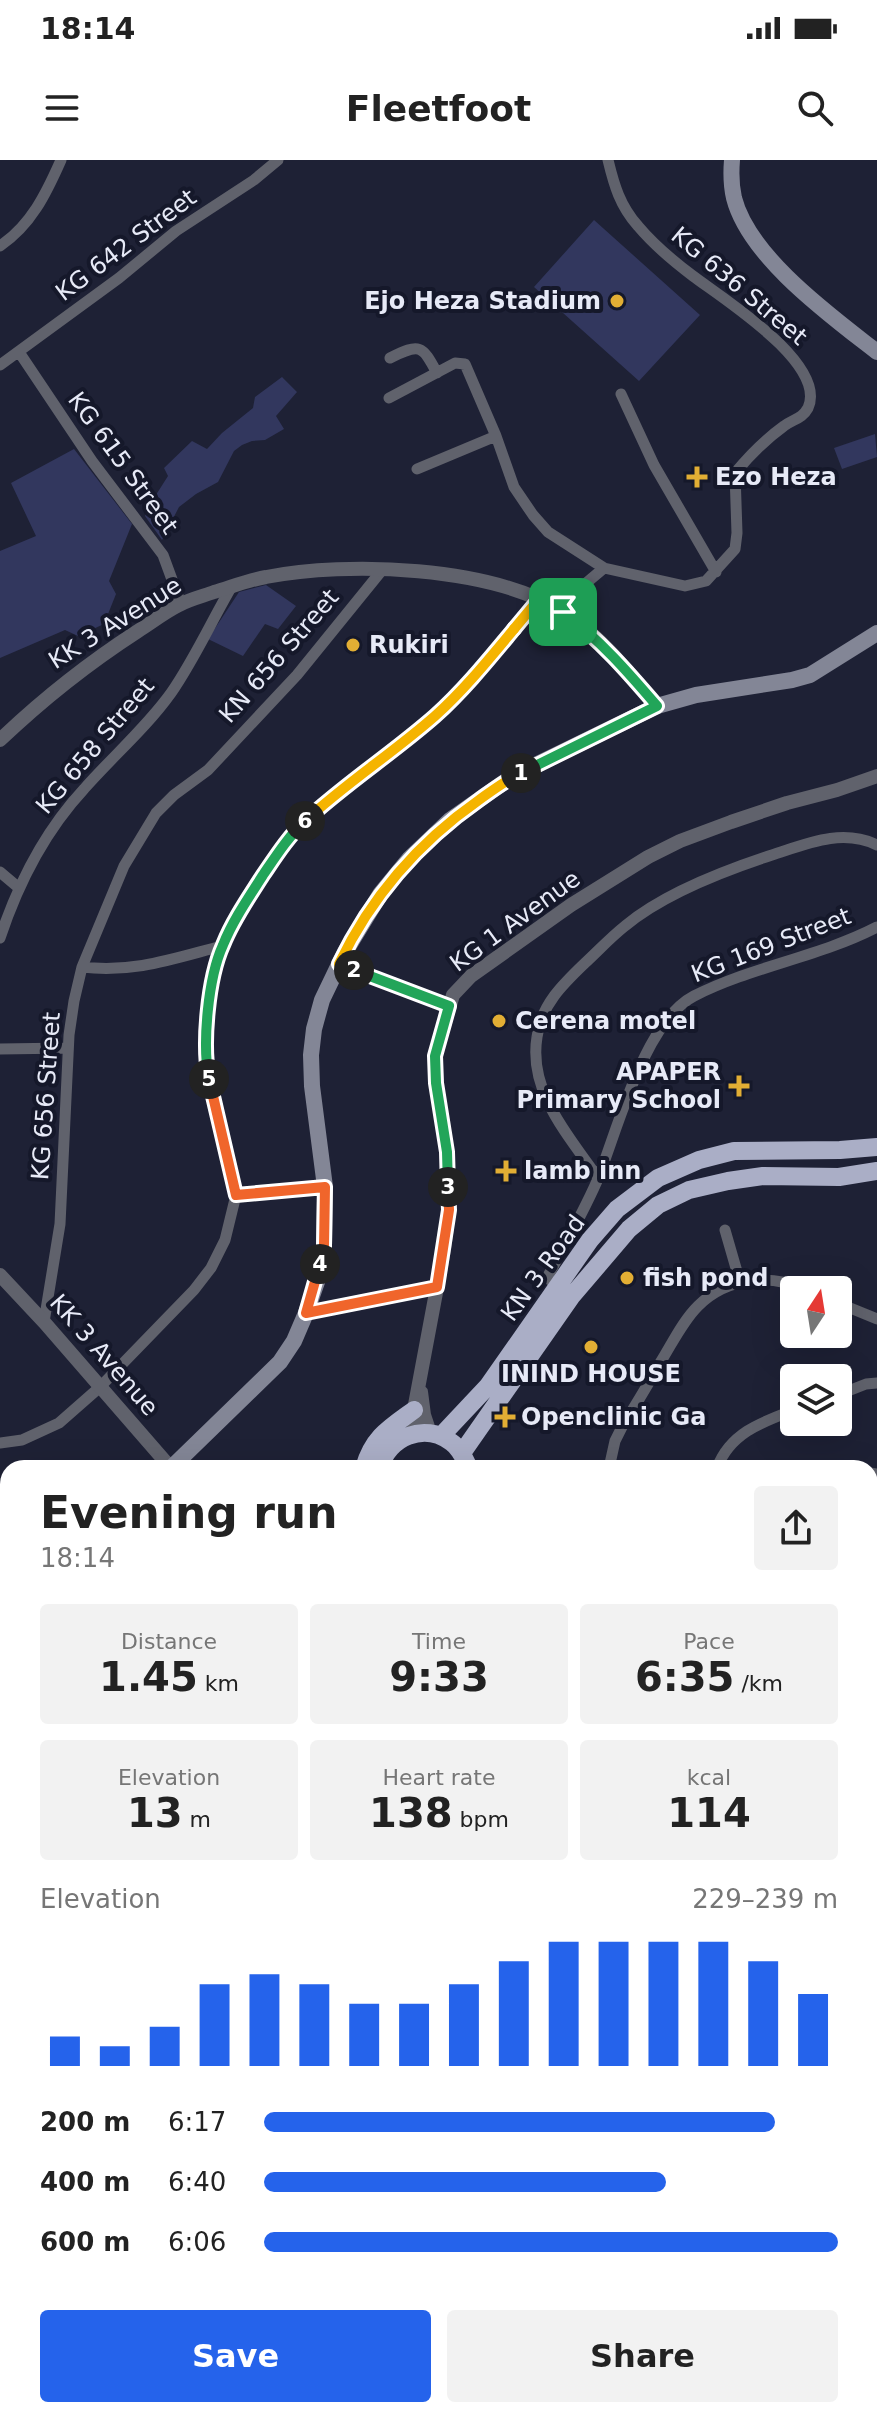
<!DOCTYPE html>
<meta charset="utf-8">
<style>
:root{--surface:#fff;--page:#f2f2f2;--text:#222;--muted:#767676;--accent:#2563eb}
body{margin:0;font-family:"DejaVu Sans",sans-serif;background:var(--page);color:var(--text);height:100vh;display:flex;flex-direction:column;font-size:30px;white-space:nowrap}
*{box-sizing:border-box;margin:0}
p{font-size:26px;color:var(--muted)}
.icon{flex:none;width:44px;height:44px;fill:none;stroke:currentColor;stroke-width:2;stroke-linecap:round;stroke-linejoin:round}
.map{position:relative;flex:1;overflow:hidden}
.sheet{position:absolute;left:0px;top:1300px;width:878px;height:958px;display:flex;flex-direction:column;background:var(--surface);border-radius:24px 24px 0 0;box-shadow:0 8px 32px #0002}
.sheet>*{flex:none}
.needle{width:52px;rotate:12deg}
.tools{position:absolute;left:780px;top:1116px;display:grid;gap:16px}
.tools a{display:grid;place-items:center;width:72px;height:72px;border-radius:8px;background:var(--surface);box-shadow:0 8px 32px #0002;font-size:40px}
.pin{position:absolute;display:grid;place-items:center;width:68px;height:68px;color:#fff;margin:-34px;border-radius:16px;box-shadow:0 4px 12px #0006}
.km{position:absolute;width:40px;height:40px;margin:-20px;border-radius:50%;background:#222;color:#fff;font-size:22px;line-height:40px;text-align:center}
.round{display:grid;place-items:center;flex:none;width:84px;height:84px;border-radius:8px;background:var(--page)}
.head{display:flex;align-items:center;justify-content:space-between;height:136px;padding:0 40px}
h1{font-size:44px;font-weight:700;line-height:60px}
.stats{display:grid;grid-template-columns:repeat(3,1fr);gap:12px;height:136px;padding:8px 40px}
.stats div{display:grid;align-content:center;border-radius:8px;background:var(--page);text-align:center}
.stats b{font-size:40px;font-weight:700}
.stats small{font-size:22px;font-weight:400}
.stats p{font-size:22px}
.chart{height:224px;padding:16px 40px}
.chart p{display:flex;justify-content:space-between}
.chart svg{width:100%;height:144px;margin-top:8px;stroke:var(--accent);stroke-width:6}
.cta{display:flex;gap:16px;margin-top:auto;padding:16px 40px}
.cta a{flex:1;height:92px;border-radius:8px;background:var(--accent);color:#fff;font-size:32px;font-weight:700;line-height:92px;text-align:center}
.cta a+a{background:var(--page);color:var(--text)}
ul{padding:0 40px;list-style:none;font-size:26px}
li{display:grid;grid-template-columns:128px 96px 1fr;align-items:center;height:60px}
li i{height:20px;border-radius:10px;background:var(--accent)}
.status{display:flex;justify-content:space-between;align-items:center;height:56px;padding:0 40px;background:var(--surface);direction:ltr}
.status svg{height:22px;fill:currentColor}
header{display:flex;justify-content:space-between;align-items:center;height:104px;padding:0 40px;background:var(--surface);font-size:36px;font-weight:700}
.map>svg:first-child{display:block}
.green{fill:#32375e}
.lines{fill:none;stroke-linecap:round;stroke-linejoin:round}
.minor{stroke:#60626c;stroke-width:11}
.tertiary{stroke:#60626c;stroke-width:14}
.secondary{stroke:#838696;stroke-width:16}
.trunk{stroke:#aaaec6;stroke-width:18}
.split-1-casing{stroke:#fff;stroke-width:16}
.split-2-casing{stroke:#fff;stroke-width:16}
.split-3-casing{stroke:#fff;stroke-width:16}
.split-4-casing{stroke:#fff;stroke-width:16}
.split-5-casing{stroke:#fff;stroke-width:16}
.split-6-casing{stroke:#fff;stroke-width:16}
.split-7-casing{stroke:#fff;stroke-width:16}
.split-8-casing{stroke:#fff;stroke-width:16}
.split-1{stroke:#22a559;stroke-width:10}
.split-2{stroke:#f5b400;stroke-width:10}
.split-3{stroke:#22a559;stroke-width:10}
.split-4{stroke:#f0652b;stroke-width:10}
.split-5{stroke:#f0652b;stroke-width:10}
.split-6{stroke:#22a559;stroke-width:10}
.split-7{stroke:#f5b400;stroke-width:10}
.split-8{stroke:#f5b400;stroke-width:10}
.poi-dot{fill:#e2ae34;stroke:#15182a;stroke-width:3}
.labels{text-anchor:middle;stroke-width:8;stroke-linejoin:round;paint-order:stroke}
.street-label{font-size:24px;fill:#e7eaf7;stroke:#15182a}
.poi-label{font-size:24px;font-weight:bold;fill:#e7eaf7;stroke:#15182a;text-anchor:start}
</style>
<div class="status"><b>18:14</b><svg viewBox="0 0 49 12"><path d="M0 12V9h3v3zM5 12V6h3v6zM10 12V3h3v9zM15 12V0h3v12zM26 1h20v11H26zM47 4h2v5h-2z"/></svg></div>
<header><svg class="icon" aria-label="menu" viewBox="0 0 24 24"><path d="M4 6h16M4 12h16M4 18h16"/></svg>Fleetfoot<svg class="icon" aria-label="search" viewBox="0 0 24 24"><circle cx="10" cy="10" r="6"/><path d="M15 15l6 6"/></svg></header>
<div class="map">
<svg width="877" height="2257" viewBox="0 0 877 2257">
<rect width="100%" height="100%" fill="#1e2135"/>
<!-- green -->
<path class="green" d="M594,60L700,155L639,221L534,127Z
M282,217L297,232L276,256L284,269L265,280L252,281L242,285L234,291L218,322L196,334L179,347L162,380L145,356L147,349L168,316L164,308L192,281L207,289L222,273L253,248L255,237Z
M875,274L877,297L842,309L834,288Z
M74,289L132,364L109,421L116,434L104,464L78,476L65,470L0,498V391L36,376L11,323Z
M266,425L296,446L278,469L265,464L243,496L208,479L239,432Z"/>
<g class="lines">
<!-- minor -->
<path class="minor" d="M0,86C31,65 46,34 61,0
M19,192L92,301L163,395L181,444
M390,198C420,183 422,185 437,213
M0,205L119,118L176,71L254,20L278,0
M621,234L654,305L716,412
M389,238L455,203L465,204L496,276L514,327L533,355L548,372L604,408
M417,309L496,276
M563,452L585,424L604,408L685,426L706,421L735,389L737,373L735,313C749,296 766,279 784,266C793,259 802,259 808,248C828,204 722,138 693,116C673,101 654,85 638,66C620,46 614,25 608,0
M0,712L19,728
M0,778C18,724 45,671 84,629C112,597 146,568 171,533C194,500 211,462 232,426
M339,804L449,846
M82,807C134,813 172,799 222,786
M0,889L68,888
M598,1018C569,976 528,932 537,877C541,845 563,824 585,803C598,791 611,777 625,766C662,735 726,710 772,695C806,684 842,668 877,685
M236,1035L325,1027
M725,1070L740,1122
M562,1130L549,1119V1114C566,1083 583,1053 597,1021C618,969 644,862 694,836C753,806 819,797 877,767
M838,1143L877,1159
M306,1153L437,1127
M44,1162L60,1064L69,875L74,841L82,807L124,706L156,653L174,635L208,610L297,515L383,409
M838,1235L866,1224L877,1223
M0,1283L22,1280L59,1263L100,1227L194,1130L211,1108L225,1080L236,1035L206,903L207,869L211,831L222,786L244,745L281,687L298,667L331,637L433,558L458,535L539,439
M609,1308L615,1281L622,1267C635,1246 648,1225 660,1203C672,1184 682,1162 698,1146C728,1116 771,1114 808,1130
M717,1308C730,1273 762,1262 794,1250
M870,1313L877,1314
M0,1375L8,1373
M870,1554L877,1563
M0,1696L8,1697
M870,1788L877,1795
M0,1819L8,1820
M870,1903L877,1907
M0,1949L8,1950
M870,1998L877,1992
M0,2058H8
M870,2226L877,2235
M627,2250V2257
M740,2250L741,2257
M102,2257L103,2250
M339,2257V2250"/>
<!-- tertiary -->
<path class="tertiary" d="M0,580C44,538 87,504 138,471C152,462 165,452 179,445C190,439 203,436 214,432C231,427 248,420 266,417C348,401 491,406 563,452C601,476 629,513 657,546
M0,1115L44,1162L170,1307
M421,1232L424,1255L430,1273
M413,1273L414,1250L444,1090L449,1050L447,992L436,923L435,896L453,835L471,816L571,745L648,697L680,681L731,662L787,643L837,630L877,616
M870,2073L877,2081"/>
<!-- secondary -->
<path class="secondary" d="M732,0C731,12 731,25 734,38C749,97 831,156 877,192
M171,1308L280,1202L294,1181L306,1153L318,1119L324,1086L325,1027L312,926L311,895L314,869L322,840L345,792L381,733L409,699L450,660L513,616L657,546L696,535L792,520L810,515L877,473
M870,1595L877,1597"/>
<!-- trunk -->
<path class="trunk" d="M441,1276L488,1226L590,1080L617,1049L658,1018L699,1000L734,991L840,990L877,987
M462,1293L571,1137L629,1069L658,1045L689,1030L728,1021L763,1016L839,1017L877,1011
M364,1308C373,1277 389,1268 414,1250
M380,1308C388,1277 424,1262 451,1282C460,1288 464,1298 469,1308
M0,1499L8,1501
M0,1516L8,1517
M424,2250V2257
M438,2250L439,2257"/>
</g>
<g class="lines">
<defs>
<path id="split-1" d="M521,613L657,546C627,511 600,480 563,452"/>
<path id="split-2" d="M354,810L339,804C371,737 419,682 479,640C493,630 506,620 521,613"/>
<path id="split-3" d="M354,810L449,846L435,896L436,923L447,992L448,1027"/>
<path id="split-4" d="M320,1104L306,1153L437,1127L449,1050L448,1027"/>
<path id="split-5" d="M209,919L236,1035L325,1027L324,1086L320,1104"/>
<path id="split-6" d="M209,919C202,884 208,818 223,785C233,760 249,737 263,715C276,696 288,677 305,661"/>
<path id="split-7" d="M305,661C346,623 393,593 435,556C464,530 489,499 514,469"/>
<path id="split-8" d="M514,469L539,439L563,452"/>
</defs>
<!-- split-1 casing -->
<use href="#split-1" class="split-1-casing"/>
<!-- split-2 casing -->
<use href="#split-2" class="split-2-casing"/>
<!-- split-3 casing -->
<use href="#split-3" class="split-3-casing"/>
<!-- split-4 casing -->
<use href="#split-4" class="split-4-casing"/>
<!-- split-5 casing -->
<use href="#split-5" class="split-5-casing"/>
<!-- split-6 casing -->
<use href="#split-6" class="split-6-casing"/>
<!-- split-7 casing -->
<use href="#split-7" class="split-7-casing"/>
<!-- split-8 casing -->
<use href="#split-8" class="split-8-casing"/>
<!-- split-1 -->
<use href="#split-1" class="split-1"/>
<!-- split-2 -->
<use href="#split-2" class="split-2"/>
<!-- split-3 -->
<use href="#split-3" class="split-3"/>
<!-- split-4 -->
<use href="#split-4" class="split-4"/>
<!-- split-5 -->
<use href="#split-5" class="split-5"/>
<!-- split-6 -->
<use href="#split-6" class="split-6"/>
<!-- split-7 -->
<use href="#split-7" class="split-7"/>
<!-- split-8 -->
<use href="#split-8" class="split-8"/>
</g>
<!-- markers -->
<g class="poi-dot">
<circle cx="617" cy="141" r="8"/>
<path d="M693 305h8v8h8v8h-8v8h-8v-8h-8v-8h8z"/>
<circle cx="353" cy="485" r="8"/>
<circle cx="499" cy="861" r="8"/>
<path d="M735 914h8v8h8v8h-8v8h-8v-8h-8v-8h8z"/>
<path d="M502 999h8v8h8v8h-8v8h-8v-8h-8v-8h8z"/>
<circle cx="627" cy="1118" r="8"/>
<circle cx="591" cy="1187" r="8"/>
<path d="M501 1245h8v8h8v8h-8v8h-8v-8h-8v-8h8z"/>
</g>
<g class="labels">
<!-- street labels -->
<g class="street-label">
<text transform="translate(126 85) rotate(-37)" y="8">KG 642 Street</text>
<text transform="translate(739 126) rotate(40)" y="8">KG 636 Street</text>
<text transform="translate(123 303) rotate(54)" y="8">KG 615 Street</text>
<text transform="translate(115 463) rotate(-32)" y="8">KK 3 Avenue</text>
<text transform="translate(279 496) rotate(-49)" y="8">KN 656 Street</text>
<text transform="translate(95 586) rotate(-50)" y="8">KG 658 Street</text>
<text transform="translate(515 761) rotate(-36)" y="8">KG 1 Avenue</text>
<text transform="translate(771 785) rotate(-21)" y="8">KG 169 Street</text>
<text transform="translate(46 936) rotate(-86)" y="8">KG 656 Street</text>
<text transform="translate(543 1108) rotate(-54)" y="8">KN 3 Road</text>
<text transform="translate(104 1195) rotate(49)" y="8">KK 3 Avenue</text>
</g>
<!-- poi labels -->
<g class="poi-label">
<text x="601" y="149" text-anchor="end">Ejo Heza Stadium</text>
<text x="715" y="325">Ezo Heza</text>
<text x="369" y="493">Rukiri</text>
<text x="515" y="869">Cerena motel</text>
<text x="721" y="920" text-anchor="end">APAPER<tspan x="721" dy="28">Primary School</tspan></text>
<text x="524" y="1019">lamb inn</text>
<text x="643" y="1126">fish pond</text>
<text x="591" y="1222" text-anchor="middle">ININD HOUSE</text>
<text x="521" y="1265">Openclinic Ga</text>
</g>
</g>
</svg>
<div class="tools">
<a><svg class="needle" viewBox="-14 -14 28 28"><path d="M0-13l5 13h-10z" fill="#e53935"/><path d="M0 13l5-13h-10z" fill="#767676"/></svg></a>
<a><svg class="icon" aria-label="layers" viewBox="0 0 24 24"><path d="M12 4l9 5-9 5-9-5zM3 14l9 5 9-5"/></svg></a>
</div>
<div class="pin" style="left:563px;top:452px;background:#1e9e55"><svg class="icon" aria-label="arrive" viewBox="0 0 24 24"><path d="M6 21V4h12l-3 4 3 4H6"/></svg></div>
<b class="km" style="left:521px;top:613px">1</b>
<b class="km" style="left:354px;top:810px">2</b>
<b class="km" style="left:448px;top:1027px">3</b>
<b class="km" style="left:320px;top:1104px">4</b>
<b class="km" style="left:209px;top:919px">5</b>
<b class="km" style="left:305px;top:661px">6</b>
<section class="sheet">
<div class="head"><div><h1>Evening run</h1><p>18:14</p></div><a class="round"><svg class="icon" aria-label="share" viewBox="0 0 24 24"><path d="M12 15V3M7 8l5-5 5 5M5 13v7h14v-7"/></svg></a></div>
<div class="stats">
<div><p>Distance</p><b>1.45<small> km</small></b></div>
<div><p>Time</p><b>9:33</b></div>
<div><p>Pace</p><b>6:35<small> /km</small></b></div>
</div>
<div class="stats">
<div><p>Elevation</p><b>13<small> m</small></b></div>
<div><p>Heart rate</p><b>138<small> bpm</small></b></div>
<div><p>kcal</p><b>114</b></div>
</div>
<div class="chart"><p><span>Elevation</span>229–239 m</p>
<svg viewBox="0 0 160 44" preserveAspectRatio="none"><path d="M5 44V35M15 44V38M25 44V32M35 44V19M45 44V16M55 44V19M65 44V25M75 44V25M85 44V19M95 44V12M105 44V6M115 44V6M125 44V6M135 44V6M145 44V12M155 44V22"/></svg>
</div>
<ul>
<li><b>200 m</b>6:17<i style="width:89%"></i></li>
<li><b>400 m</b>6:40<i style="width:70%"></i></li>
<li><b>600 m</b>6:06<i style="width:100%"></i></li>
</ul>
<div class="cta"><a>Save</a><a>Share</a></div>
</section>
</div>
